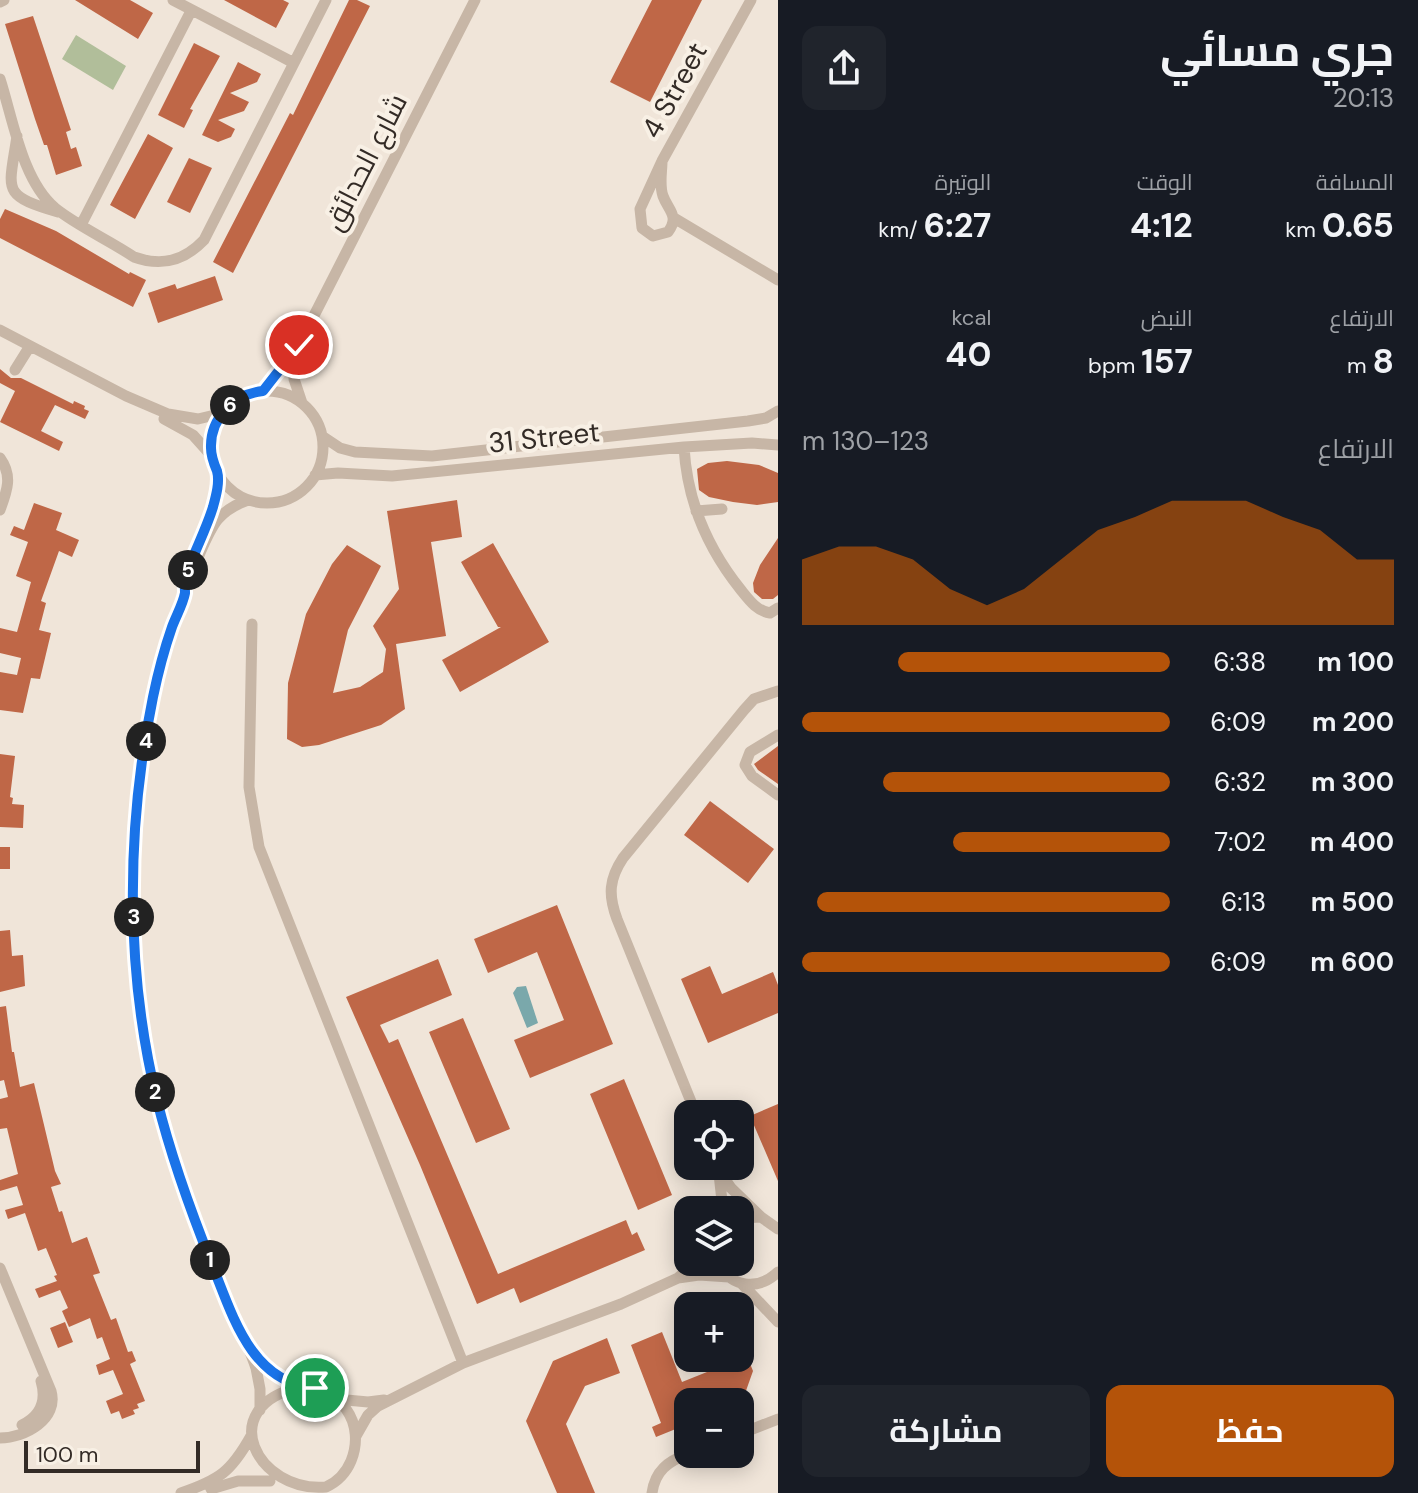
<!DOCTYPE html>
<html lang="ar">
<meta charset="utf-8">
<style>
:root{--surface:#171b24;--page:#20242c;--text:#f1f3f6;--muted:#9ea1a6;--accent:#b45309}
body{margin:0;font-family:"DM Sans",Cairo,sans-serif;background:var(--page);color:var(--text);direction:rtl;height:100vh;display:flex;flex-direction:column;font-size:30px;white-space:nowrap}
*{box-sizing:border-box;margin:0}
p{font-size:26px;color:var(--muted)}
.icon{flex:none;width:44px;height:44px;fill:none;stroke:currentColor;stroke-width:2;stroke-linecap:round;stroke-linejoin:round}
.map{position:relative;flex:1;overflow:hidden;direction:ltr}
.drawer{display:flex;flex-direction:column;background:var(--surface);width:640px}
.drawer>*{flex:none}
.controls{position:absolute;left:674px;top:1100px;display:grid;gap:16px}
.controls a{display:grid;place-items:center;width:80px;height:80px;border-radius:16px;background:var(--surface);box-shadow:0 4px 20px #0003;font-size:40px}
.scale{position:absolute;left:24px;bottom:20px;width:176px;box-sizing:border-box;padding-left:8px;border:4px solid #332b26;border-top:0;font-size:22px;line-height:28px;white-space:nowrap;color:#332b26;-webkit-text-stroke:6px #f8f0e5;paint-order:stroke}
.pin{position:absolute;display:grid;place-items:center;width:68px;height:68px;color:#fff;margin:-34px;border:4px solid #fff;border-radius:50%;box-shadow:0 2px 8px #0007}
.km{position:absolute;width:40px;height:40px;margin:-20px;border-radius:50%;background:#222;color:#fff;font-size:22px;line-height:40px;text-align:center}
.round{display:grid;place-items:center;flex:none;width:84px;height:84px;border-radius:16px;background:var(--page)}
.overview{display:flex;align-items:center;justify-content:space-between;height:136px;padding:0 24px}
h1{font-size:44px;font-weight:700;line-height:60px}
.stats{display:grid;grid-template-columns:repeat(3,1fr);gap:12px;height:136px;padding:8px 24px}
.stats div{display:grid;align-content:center}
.stats b{font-size:34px;font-weight:700}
.stats small{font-size:22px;font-weight:400}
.stats p{font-size:22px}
.chart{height:224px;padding:16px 24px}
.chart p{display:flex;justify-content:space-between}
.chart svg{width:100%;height:144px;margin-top:8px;fill:var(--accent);opacity:.7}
.action{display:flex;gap:16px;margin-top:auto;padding:16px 24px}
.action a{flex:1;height:92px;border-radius:16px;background:var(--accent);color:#fff;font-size:32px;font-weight:700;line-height:92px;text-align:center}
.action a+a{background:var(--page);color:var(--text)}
ul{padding:0 24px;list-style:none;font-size:26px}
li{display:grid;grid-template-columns:128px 96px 1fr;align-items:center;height:60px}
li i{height:20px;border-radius:10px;background:var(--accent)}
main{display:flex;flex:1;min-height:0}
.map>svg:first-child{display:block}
.green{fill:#b1be9a}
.water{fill:#7aa8ab}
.building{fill:#bf6747}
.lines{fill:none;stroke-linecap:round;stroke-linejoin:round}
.minor{stroke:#c7b6a6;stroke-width:11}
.route-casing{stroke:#fff;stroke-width:16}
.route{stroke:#1a73e8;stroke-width:10}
.labels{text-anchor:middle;stroke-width:8;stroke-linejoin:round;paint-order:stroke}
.street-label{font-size:28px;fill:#332b26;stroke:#f8f0e5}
</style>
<main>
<section class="drawer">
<div class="overview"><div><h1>جري مسائي</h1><p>20:13</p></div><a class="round"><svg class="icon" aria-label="share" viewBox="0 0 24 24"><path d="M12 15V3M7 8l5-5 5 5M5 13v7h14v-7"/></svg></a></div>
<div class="stats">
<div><p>المسافة</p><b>0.65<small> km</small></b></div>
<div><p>الوقت</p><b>4:12</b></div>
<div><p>الوتيرة</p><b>6:27<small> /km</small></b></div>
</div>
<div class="stats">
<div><p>الارتفاع</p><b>8<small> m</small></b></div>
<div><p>النبض</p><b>157<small> bpm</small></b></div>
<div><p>kcal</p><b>40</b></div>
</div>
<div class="chart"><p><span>الارتفاع</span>123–130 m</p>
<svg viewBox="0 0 160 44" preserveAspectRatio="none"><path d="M0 44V24L10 20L20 20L30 24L40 33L50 38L60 33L70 24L80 15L90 11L100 6L110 6L120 6L130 11L140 15L150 24L160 24V44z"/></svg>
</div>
<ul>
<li><b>100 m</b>6:38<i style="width:74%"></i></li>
<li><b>200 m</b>6:09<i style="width:100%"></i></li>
<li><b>300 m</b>6:32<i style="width:78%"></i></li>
<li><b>400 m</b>7:02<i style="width:59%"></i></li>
<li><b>500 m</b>6:13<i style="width:96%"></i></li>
<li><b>600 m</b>6:09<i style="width:100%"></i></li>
</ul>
<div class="action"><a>حفظ</a><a>مشاركة</a></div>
</section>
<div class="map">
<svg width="778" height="1493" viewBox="0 0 778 1493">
<rect width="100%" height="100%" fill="#f0e5d9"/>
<!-- green -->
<path class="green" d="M76,35L126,66L113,90L62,59Z"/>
<!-- water -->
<path class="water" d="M526,986L538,1023L527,1028L513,993L517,987Z"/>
<!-- building -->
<path class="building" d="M75,0H130L153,13L138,39Z
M224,0H283L289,3L276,28Z
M349,0H357L370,6L233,273L213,262L290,113L293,115Z
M652,0H702L650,102L610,82Z
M33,16L71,130L66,132L71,149L76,147L82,166L56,175L47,145H44L35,119L5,24Z
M194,43L220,56L190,109L193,110L184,128L158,115Z
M238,62L261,74L257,82L230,93L249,102L244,111L218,120L235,129L231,137L218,142L202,135Z
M148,134L173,148L135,219L110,205Z
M189,158L212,168L190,213L167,202Z
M5,209L56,231L129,274L130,272L146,280L133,307L0,238V219Z
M215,276L223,300L158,323L148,293L175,284L177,289Z
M0,369L11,378H21L73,404L74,401L85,406L84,409L89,411L85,419L55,405L41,431L63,442L59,451L0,422L15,391L0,383Z
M727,461L759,465L778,473V502L757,505L733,502L709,497L699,490L697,469L708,463Z
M457,500L462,537L431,542L446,636L396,644L405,709L381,725L319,745L302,747L287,739L288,683L306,614L332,564L347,545L381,566L348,630L333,693L360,687L383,672L386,649L373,626L399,589L387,511Z
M34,503L62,513L56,530L79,540L72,557L59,551L41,601L46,603L39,630L51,633L40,679L31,678L23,713L0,710V672L17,675L21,658L0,653V628L17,632L31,582L16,576L28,542L10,535L14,526L24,530Z
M778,538V595L773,599H762L754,592L753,583L760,565Z
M493,543L549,642L460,692L442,660L501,627H498L461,562Z
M778,746V784L758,770L754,764Z
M0,754L15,756L10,797L13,798L12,804L24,805L23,828L0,827Z
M710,801L774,849L748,883L684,835Z
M0,847H10V869H0Z
M557,905L613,1044L530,1078L514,1040L564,1020L537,952L488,973L474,939Z
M10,930L12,956L23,955L25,986L0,992V931Z
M438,959L452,995L380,1025L389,1043L398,1039L498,1274L626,1220L632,1235L637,1232L645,1250L520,1303L514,1288L477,1304L420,1165L346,997Z
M710,966L722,994L773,972L778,985V1013L708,1043L681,979Z
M6,1006L12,1052H14L20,1087L34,1083L55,1171L61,1184L51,1187L59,1212L62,1211L72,1243L87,1237L100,1273L93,1275L111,1320L116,1318L128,1352L132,1351L136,1361L130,1364L145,1401L137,1404L139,1408L133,1410L135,1414L122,1419L119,1411L111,1414L106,1401L123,1394L113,1370L99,1375L96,1365L110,1359L102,1337L97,1339L90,1318L69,1327L62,1311L68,1308L60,1290L39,1298L35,1289L57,1281L54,1276L57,1275L46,1248L38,1251L25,1213L8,1219L5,1210L23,1205L17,1186L0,1191V1180L18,1174L7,1128L0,1129V1099L8,1097L4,1080L0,1081V1007Z
M463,1018L510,1129L476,1143L429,1032Z
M624,1079L672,1195L638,1210L590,1094Z
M778,1104V1181L750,1116Z
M65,1322L73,1342L58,1348L50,1328Z
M662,1332L682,1382L747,1356L753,1371L742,1402H688V1424L656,1437L652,1427L661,1423L631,1345Z
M607,1338L620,1373L585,1386L566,1424L595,1493H557L526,1421L553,1361Z"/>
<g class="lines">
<!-- minor -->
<path class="minor" d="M173,0L294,63
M0,2L4,0
M0,79C13,119 22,180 55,208C79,227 109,240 134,257C162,267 184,261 204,240L326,0
M17,136C9,191 0,195 58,212
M662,161L751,0
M662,161C662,172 659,185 663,196C668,210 680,216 668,232L653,236L642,228L640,209Z
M674,218L778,280
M81,225L191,11
M0,330L126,396L168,414L198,419L223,413
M296,353L294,379L302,403
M15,370L30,346
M211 447a56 56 0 1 1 112 0a56 56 0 1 1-112 0Z
M263,391L299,345L475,0
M164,419L193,435L210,454
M322,436L340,448L355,452L432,456L748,421L766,418L778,411
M684,447C687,500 708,549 741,590C749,600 757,611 770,613L778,608
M0,458C13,476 7,491 0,510
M315,475L338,473L392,476L684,447L752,443L778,445
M248,500C237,504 226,510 218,519C204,536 183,596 175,619C114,799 121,1010 184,1189C195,1223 208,1257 222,1290C234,1316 247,1341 256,1368L260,1389V1410
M696,511L722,509
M203,531L215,500L218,475
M252,624L249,787L259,847L463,1363
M778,735L750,752L745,765L752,776L778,795
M696,1114L617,919C608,895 609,879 623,858L744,710L754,699L778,691
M719,1171L731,1188L761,1217
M719,1174L723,1210
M740,1218L761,1217L778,1229
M719,1262C730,1288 758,1291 778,1272
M0,1268L51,1391C59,1419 25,1438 0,1438
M679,1277L697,1262
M742,1284L778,1322
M254,1355C264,1367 277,1378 292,1384C314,1393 329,1386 346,1409C357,1424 358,1444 351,1461C346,1473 337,1482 326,1487C257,1493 213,1407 300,1387
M336,1399L368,1402L384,1400
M22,1425C41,1416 47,1401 41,1381
M740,1434L778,1419
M356,1436L368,1415L378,1406L463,1363L621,1304L678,1278L699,1275L729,1277
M211,1489L238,1481H270
M181,1493C219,1480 231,1472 251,1436
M652,1493C655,1471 668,1461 688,1454"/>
</g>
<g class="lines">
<defs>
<path id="route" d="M299,345L263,391C234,394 210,418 211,448C211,457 214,464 217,471C220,482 216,496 213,507C206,530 194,552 186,575C184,581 185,586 185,593C183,604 176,616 172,627C164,650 158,673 153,697C126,828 125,969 157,1100C171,1157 191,1212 213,1267C233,1317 252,1383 315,1388"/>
</defs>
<!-- route casing -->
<use href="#route" class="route-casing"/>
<!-- route -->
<use href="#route" class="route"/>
</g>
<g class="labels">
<!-- street labels -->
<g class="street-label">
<text transform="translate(674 90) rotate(-61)" y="10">4 Street</text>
<text transform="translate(365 162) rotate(-63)" y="10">شارع الحدائق</text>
<text transform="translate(544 437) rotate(-6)" y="10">31 Street</text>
</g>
</g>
</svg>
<div class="controls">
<a><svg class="icon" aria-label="locate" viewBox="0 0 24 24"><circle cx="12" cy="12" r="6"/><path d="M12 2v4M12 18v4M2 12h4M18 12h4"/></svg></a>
<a><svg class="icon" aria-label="layers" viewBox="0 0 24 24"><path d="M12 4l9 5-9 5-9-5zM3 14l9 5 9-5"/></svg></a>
<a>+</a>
<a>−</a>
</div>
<div class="scale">100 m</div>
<div class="pin" style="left:315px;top:1388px;background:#1e9e55"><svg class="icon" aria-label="arrive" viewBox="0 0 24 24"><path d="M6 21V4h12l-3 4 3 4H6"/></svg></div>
<div class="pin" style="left:299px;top:345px;background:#d93025"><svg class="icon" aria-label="check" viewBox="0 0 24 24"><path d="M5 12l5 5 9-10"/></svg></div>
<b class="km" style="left:210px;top:1260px">1</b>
<b class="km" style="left:155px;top:1092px">2</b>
<b class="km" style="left:134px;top:917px">3</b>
<b class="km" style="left:146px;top:741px">4</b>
<b class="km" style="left:188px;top:570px">5</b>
<b class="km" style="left:230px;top:405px">6</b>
</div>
</main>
